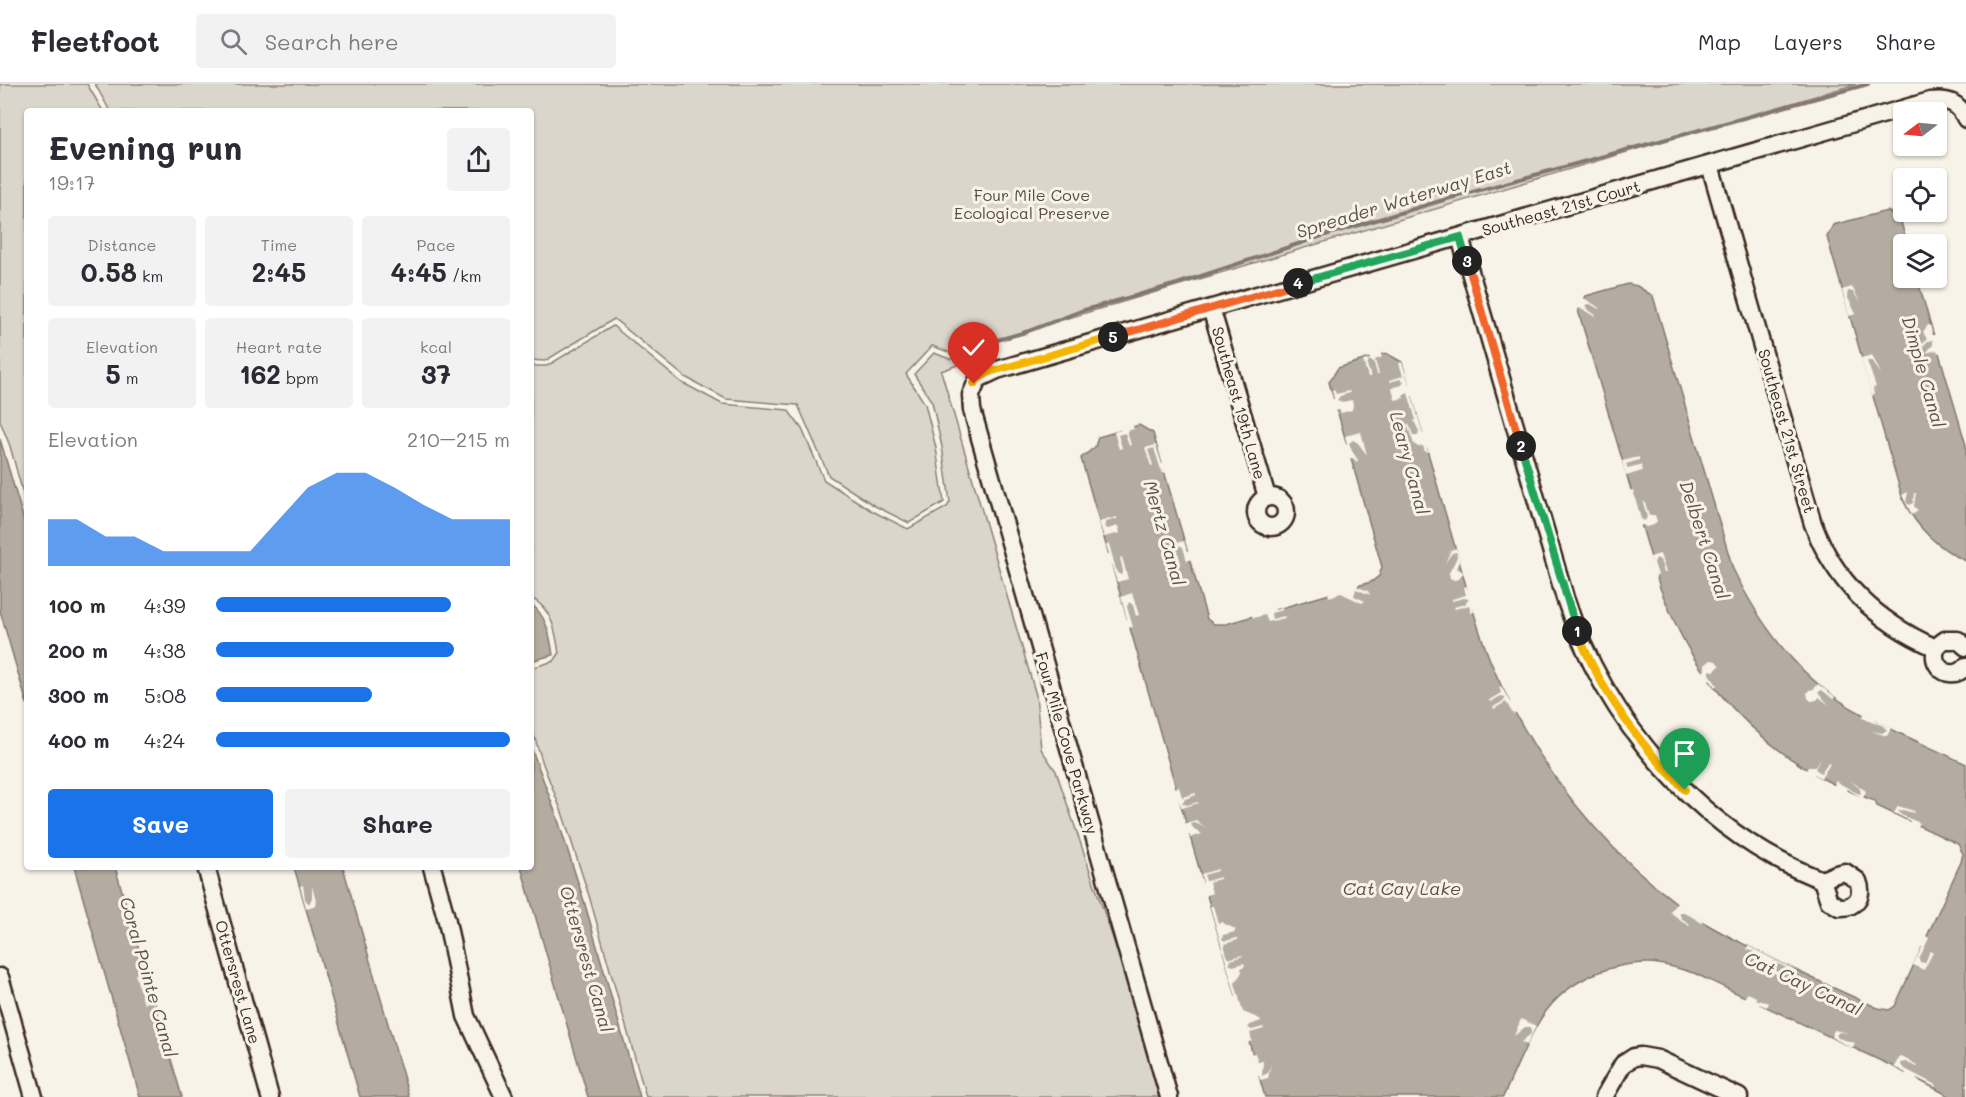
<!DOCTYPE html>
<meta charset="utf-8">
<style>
:root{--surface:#fff;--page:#f2f2f3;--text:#2b2b33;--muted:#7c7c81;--line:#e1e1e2;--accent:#1a73e8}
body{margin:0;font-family:Mali,sans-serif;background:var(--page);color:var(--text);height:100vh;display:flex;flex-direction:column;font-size:22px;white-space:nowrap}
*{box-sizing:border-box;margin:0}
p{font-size:20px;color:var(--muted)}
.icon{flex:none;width:33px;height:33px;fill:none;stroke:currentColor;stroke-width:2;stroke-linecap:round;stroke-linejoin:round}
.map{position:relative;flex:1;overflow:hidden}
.drawer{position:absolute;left:24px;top:24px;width:510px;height:762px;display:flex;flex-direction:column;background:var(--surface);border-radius:6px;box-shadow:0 2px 4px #0004}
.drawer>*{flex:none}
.needle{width:39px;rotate:254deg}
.buttons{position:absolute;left:1893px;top:18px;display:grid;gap:12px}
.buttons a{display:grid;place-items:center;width:54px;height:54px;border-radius:6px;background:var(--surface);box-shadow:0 2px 4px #0004;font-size:30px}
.pin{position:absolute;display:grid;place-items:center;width:51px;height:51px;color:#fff;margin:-62px -26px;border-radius:50% 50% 50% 0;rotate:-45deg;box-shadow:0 0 6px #0007}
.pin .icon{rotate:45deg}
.km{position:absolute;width:30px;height:30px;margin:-15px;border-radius:50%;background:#222;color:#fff;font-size:16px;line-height:30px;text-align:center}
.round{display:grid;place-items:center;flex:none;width:63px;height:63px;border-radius:6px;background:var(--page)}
.summary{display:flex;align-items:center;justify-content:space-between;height:102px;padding:0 24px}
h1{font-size:33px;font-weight:700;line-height:45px}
.figures{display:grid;grid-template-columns:repeat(3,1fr);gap:9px;height:102px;padding:6px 24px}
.figures div{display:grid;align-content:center;border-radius:6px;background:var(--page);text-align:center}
.figures b{font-size:26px;font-weight:700}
.figures small{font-size:16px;font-weight:400}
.figures p{font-size:16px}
.chart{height:168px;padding:12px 24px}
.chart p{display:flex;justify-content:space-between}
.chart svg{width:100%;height:108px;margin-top:6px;fill:var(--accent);opacity:.7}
.button{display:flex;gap:12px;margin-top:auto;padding:12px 24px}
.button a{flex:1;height:69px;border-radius:6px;background:var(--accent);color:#fff;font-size:24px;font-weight:700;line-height:69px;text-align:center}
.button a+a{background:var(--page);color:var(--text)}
ul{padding:0 24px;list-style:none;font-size:20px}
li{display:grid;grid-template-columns:96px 72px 1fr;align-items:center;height:45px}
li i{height:15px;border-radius:8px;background:var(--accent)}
header{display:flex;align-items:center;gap:36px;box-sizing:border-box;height:84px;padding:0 30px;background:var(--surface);border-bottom:2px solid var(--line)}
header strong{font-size:28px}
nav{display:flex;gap:33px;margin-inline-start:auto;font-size:21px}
.search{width:420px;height:54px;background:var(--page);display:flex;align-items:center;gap:15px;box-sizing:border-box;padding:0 21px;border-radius:6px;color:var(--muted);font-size:22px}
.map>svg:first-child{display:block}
.green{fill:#dbd6cb;stroke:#8b8074;stroke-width:1.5}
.water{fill:#b4aca0;stroke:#84786c;stroke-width:1.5}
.pier{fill:#f7f3e8}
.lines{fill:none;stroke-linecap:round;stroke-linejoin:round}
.stream{stroke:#84786c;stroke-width:4}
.minor-casing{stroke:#3b2a1e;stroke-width:21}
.minor{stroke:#f7f3e8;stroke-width:16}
.split-1-casing{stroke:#fff;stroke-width:12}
.split-2-casing{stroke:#fff;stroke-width:12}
.split-3-casing{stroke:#fff;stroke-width:12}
.split-4-casing{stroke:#fff;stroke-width:12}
.split-5-casing{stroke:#fff;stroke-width:12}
.split-6-casing{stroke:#fff;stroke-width:12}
.split-1{stroke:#f5b400;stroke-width:8}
.split-2{stroke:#22a559;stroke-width:8}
.split-3{stroke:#f0652b;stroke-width:8}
.split-4{stroke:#22a559;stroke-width:8}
.split-5{stroke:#f0652b;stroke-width:8}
.split-6{stroke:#f5b400;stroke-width:8}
.labels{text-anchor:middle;stroke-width:6;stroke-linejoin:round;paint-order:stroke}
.park-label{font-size:16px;fill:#5b4c41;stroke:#f7f3e8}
.street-label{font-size:16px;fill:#3b2a1e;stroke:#f7f3e8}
.water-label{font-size:18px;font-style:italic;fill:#5f5145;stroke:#f7f3e8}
</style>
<header>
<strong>Fleetfoot</strong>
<div class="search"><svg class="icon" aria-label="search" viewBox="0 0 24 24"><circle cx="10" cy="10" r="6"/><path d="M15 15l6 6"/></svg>Search here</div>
<nav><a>Map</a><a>Layers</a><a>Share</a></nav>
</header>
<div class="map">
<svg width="1966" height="1013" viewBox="0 0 1966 1013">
<rect width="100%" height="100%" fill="#f7f3e8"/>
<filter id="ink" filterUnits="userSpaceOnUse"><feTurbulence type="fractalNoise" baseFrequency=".0167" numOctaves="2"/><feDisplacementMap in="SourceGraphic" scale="12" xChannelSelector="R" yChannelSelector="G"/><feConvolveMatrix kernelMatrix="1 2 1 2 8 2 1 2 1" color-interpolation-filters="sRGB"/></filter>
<g filter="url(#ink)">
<!-- green -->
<path class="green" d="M0,0H87L103,27H27V424L10,362L0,337Z
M95,0H1856L951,269L932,262L906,290L925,320L936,364L944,418L909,439L875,422L829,392L798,321L726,315L685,293L614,235L545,277L531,276V27H110Z
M613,242L681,298L722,320L788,326L802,345L824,396L872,427L908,445L947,423L950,418L942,363L932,318L914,290L934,269L950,275L970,270L980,273L941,287L1036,611L1041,665L1056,687L1167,1013H646L590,815L563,731L543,680L532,645L531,584L554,577L559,570C556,548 552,524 531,514V282H547Z"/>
<!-- water -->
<path class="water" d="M1887,127L1900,134L1907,160H1904V194H1917L1966,361V477C1937,464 1917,444 1903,416L1827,153L1833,141Z
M1628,200L1637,202L1653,212L1733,485C1762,545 1802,598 1862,630C1895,649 1931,663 1966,680V1013H1951L1894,983L1694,889C1679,885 1664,879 1649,879C1603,879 1559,901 1537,941C1524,964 1514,989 1503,1013H1265L1081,374L1095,363L1098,353L1139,341L1153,349L1207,535L1214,540H1226L1371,498L1379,492L1382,483L1329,298L1338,284L1386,269L1402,278C1420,342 1439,406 1457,470C1470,515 1481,561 1502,603C1548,698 1615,779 1703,838C1721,849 1740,858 1759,868C1798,888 1838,906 1878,924L1889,926L1895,922L1961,778L1963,770L1958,760L1877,722L1875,717C1857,710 1837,703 1820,693C1770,665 1725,623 1694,574C1680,552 1670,528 1660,504L1578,226L1586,212Z
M0,355L27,447V620L0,527Z
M531,520C547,532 550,552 553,571L531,577Z
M531,663L557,733L584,817L640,1013H588L521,783H531Z
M74,783H115L182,1013H140Z
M294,783H343L409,1013H360Z"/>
<!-- pier -->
<path class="pier" d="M1852,203L1861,219L1853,208L1848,207L1847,212L1856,230L1849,232L1842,206Z
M1582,213L1600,224L1599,225L1590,220L1585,221L1587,225L1596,231L1595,232L1577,223Z
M1928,241H1930L1933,251H1936L1941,268L1938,269L1937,266L1926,269L1933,261V256L1928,257L1920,265L1919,263L1927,255L1923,248Z
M1380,268L1382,273L1375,276L1379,290H1377L1374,279L1369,276L1367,281L1371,293H1368L1363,277L1370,275L1369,272Z
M1872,271L1881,290L1872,277H1867L1876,303L1873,304L1874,311L1872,312L1861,274Z
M1402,278L1409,300L1412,299L1415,310L1412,312L1423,350L1426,349L1429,361L1427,363L1428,368H1425L1423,362L1418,363L1414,360L1407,340H1409L1413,351L1418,352L1419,347L1414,337L1416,336L1408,309L1403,311L1404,314L1395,316L1392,304L1402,301L1404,297L1400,295L1390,298V296L1403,292L1399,279Z
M1334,305L1336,310L1349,307L1350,309L1340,312L1337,316L1342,318L1352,316L1353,321L1352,326L1341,329L1340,326L1335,327L1331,316L1334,315L1332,306Z
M1132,340L1134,345L1127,347L1131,361L1129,362L1125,349L1118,351L1122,364L1119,365L1114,348L1121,346V343Z
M1361,348L1367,371L1358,359L1353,356L1349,359L1352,367L1358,376L1357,378L1353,374L1348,375L1345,362L1347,360L1345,352Z
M1156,361L1162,380L1165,379L1167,388L1162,389L1154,364L1148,366L1153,381L1151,382L1145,364Z
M1639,373V376L1626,380L1628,385L1641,381L1642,387L1626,392L1622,377Z
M1633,406L1641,435L1645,437L1647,433L1643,419L1645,418L1649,432L1655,431L1657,437L1654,441L1646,443L1643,441L1637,442L1629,407Z
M1908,408L1906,418L1909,421L1913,419L1914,409H1916L1914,422L1918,427L1912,431L1902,411Z
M1117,433V435L1106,438L1104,443L1108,445L1118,442L1120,449L1104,453L1099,438Z
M1184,457L1187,467H1190L1192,475L1187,477L1183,463L1179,461L1177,465L1181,479L1179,480L1173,460Z
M1109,460L1117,489L1121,491L1123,487L1120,474L1122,473L1128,495L1117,498L1111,480L1108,481L1106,471L1109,470L1106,461Z
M1456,464L1460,477L1456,484L1462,487L1463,489L1459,495L1454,496L1450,494L1449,489L1457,473L1456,468L1452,469L1445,479L1451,466Z
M1660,470L1666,489H1664L1660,476L1656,474L1654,479L1658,491L1653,493L1649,482L1652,480L1650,473Z
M1357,500L1358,503L1368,507L1370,511L1356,505L1354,512L1365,517L1362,519L1341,509L1329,513L1328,507Z
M1467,502L1468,506H1471L1474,528L1471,529L1469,521L1455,525L1454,523L1465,520L1469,515L1464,514L1452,517V515L1466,511L1464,503Z
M1132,509L1139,531L1136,532L1133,521L1129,518L1127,523L1133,543L1127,544L1125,536L1127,535L1121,513Z
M1274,523L1275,526L1282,524L1283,526L1271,529L1272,535L1284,532L1285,534L1268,538L1265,531L1253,534L1251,529Z
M1711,576L1716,577L1720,582L1714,587L1709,586V590L1717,601L1715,603L1710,596L1708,598L1701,589L1705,586V581Z
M1818,600L1835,613L1833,615L1822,606L1818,608L1829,621L1819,613L1817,616L1811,617L1808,614L1807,609L1809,606L1814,605Z
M1501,602L1510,618L1512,617L1518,628L1513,630L1506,618L1494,625L1493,623L1504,617L1506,613L1501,612L1490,618L1489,616L1501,609L1499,603Z
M1865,629L1875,633L1874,636L1891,644L1887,652L1871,647L1882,649L1887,646L1883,642L1862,633Z
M1821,673L1815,685L1821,689L1828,678L1830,680L1821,694L1814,690L1812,692L1805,688L1808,683H1815Z
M1835,697L1857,709L1861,710L1860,705L1851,697L1866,707L1863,714L1847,705L1845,708L1834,703Z
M1179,703L1182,713L1196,709V711L1185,715L1182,719L1187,721L1198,718L1199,719L1182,724L1173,704Z
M1898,722L1914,727V729L1903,726L1898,727L1901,731L1920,739L1917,744L1909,740L1910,737L1894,729Z
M1196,736L1206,744L1195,739L1191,740L1193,744L1202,750L1190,754V751L1187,752L1183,740Z
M1218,785V787L1204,791L1206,797L1220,793V795L1209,798L1212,809L1204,812L1201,801L1203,799L1201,790Z
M303,801L305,815L309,820L312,814V802L317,821L306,824L300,802Z
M1679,815L1688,822L1687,825L1703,837L1702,839L1684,828H1679L1681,834L1690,840L1689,842L1670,828Z
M1210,822H1213L1218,839L1221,838L1235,845V848L1223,851L1222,855L1225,857L1237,854L1238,856L1224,860L1228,875L1242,871L1243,872L1231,876L1229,880L1233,882L1244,879L1245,882L1241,884L1242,888L1235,899L1243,928L1260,935L1261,937L1250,941L1248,944L1252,946L1263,943L1264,945L1250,949L1252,957L1246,959L1233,914L1236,913Z
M1924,851L1929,854L1919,875L1920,878L1925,879L1930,867L1933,868L1924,886L1913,881L1922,863L1919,862Z
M1748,862L1797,887L1795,889L1774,877L1771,883L1782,891L1780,892L1754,879L1758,870L1747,865Z
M143,880L155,922L154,923L148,901L144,898L142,903L146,919L144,920L135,890L144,887L142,882L140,881Z
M1748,909L1756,913L1757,916L1769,919L1767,923L1759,920L1758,923L1743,915Z
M1521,935L1536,942L1527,961L1521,958L1531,950V943H1525L1514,952Z
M1834,946L1849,949L1839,948L1836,951L1838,954L1855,959L1852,964L1831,953Z
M1255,969L1258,978L1263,977L1262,992L1268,989L1271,980L1268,994L1260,996L1259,992L1256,993L1250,970Z
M1900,972L1917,981L1916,983L1906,978L1900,979L1903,984L1936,1001L1935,1003L1917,994L1916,997L1905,991L1906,989L1894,983Z"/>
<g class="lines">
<!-- stream -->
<path class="stream" d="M951,269L1026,248L1081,227L1177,200L1322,152L1447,115L1868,0"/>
<defs>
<path id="minor" d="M1710,81L1813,440C1835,499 1879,539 1936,564
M1460,153L1565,514C1605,637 1700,749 1822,796
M1211,224L1267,413
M1256 428a15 15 0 1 1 30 0a15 15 0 1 1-30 0Z
M1966,563L1958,556H1945C1920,571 1947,604 1966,582
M206,783L270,1013
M432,783L447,837L466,932L504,1013
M1845,788L1858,797C1864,812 1856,824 1839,823L1829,817L1822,796L1836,790Z
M0,893L34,1013
M1169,1013L972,326L971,311L978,295L997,286L1930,17C1948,15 1958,18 1966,35
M1604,1013L1623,980L1634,973L1641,972L1658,975L1739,1013"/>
</defs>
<!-- minor casing -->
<use href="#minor" class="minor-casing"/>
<!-- minor -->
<use href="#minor" class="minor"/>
</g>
</g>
<g class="lines" filter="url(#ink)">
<defs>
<path id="split-1" d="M1577,547C1601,608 1639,660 1685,706"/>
<path id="split-2" d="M1521,362L1577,547"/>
<path id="split-3" d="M1467,177L1521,362"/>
<path id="split-4" d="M1298,199L1460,153L1467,177"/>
<path id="split-5" d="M1113,253L1298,199"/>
<path id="split-6" d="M974,300L978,295L990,288L1113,253"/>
</defs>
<!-- split-1 casing -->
<use href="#split-1" class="split-1-casing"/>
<!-- split-2 casing -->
<use href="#split-2" class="split-2-casing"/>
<!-- split-3 casing -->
<use href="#split-3" class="split-3-casing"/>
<!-- split-4 casing -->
<use href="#split-4" class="split-4-casing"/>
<!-- split-5 casing -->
<use href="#split-5" class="split-5-casing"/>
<!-- split-6 casing -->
<use href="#split-6" class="split-6-casing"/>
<!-- split-1 -->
<use href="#split-1" class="split-1"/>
<!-- split-2 -->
<use href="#split-2" class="split-2"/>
<!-- split-3 -->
<use href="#split-3" class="split-3"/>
<!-- split-4 -->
<use href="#split-4" class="split-4"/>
<!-- split-5 -->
<use href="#split-5" class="split-5"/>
<!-- split-6 -->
<use href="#split-6" class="split-6"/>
</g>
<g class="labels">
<!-- park labels -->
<g class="park-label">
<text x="1032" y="117">Four Mile Cove<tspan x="1032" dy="18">Ecological Preserve</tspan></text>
</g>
<!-- street labels -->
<g class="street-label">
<text transform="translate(1561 124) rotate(-16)" y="6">Southeast 21st Court</text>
<text transform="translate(1239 319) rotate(74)" y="6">Southeast 19th Lane</text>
<text transform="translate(1787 347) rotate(74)" y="6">Southeast 21st Street</text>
<text transform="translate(1067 659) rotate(74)" y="6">Four Mile Cove Parkway</text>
<text transform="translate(238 898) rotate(74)" y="6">Ottersrest Lane</text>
</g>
<!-- water labels -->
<g class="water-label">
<text transform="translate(1404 116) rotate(-17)" y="6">Spreader Waterway East</text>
<text transform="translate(1923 288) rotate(74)" y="6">Dimple Canal</text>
<text transform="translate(1409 379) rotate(75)" y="6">Leary Canal</text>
<text transform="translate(1164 449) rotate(74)" y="6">Mertz Canal</text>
<text transform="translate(1704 456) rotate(72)" y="6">Delbert Canal</text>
<text x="1402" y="811">Cat Cay Lake</text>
<text transform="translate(586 875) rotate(74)" y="6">Ottersrest Canal</text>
<text transform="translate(148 893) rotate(74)" y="6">Coral Pointe Canal</text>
<text transform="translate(1803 900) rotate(25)" y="6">Cat Cay Canal</text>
</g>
</g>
</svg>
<div class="buttons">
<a><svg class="needle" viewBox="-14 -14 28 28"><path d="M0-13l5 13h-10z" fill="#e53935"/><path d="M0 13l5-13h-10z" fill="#7c7c81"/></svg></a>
<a><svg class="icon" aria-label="locate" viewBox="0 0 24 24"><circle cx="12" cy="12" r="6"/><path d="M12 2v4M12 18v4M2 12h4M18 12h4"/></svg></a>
<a><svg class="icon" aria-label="layers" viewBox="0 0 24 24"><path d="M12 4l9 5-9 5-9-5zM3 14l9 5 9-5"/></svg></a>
</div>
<div class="pin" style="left:1685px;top:706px;background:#1e9e55"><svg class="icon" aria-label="arrive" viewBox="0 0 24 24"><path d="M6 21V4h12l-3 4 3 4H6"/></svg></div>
<div class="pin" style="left:974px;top:300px;background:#d93025"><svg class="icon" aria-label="check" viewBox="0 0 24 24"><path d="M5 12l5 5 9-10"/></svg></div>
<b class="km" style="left:1577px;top:547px">1</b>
<b class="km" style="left:1521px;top:362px">2</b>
<b class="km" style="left:1467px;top:177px">3</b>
<b class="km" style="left:1298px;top:199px">4</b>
<b class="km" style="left:1113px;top:253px">5</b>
<section class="drawer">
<div class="summary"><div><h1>Evening run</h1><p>19:17</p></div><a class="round"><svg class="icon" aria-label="share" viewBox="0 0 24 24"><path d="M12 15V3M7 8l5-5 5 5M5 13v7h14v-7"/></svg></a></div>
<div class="figures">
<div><p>Distance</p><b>0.58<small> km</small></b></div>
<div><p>Time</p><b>2:45</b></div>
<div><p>Pace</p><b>4:45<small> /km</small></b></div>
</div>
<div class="figures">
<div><p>Elevation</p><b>5<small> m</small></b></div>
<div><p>Heart rate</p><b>162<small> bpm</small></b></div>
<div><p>kcal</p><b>37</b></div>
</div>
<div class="chart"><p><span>Elevation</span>210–215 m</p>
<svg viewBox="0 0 160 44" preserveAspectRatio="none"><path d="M0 44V25L10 25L20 32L30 32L40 38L50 38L60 38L70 38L80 25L90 12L100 6L110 6L120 12L130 19L140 25L150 25L160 25V44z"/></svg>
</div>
<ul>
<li><b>100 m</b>4:39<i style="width:80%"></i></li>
<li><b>200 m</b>4:38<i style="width:81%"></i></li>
<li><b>300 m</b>5:08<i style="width:53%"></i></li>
<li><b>400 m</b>4:24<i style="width:100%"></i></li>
</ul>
<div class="button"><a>Save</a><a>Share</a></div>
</section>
</div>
